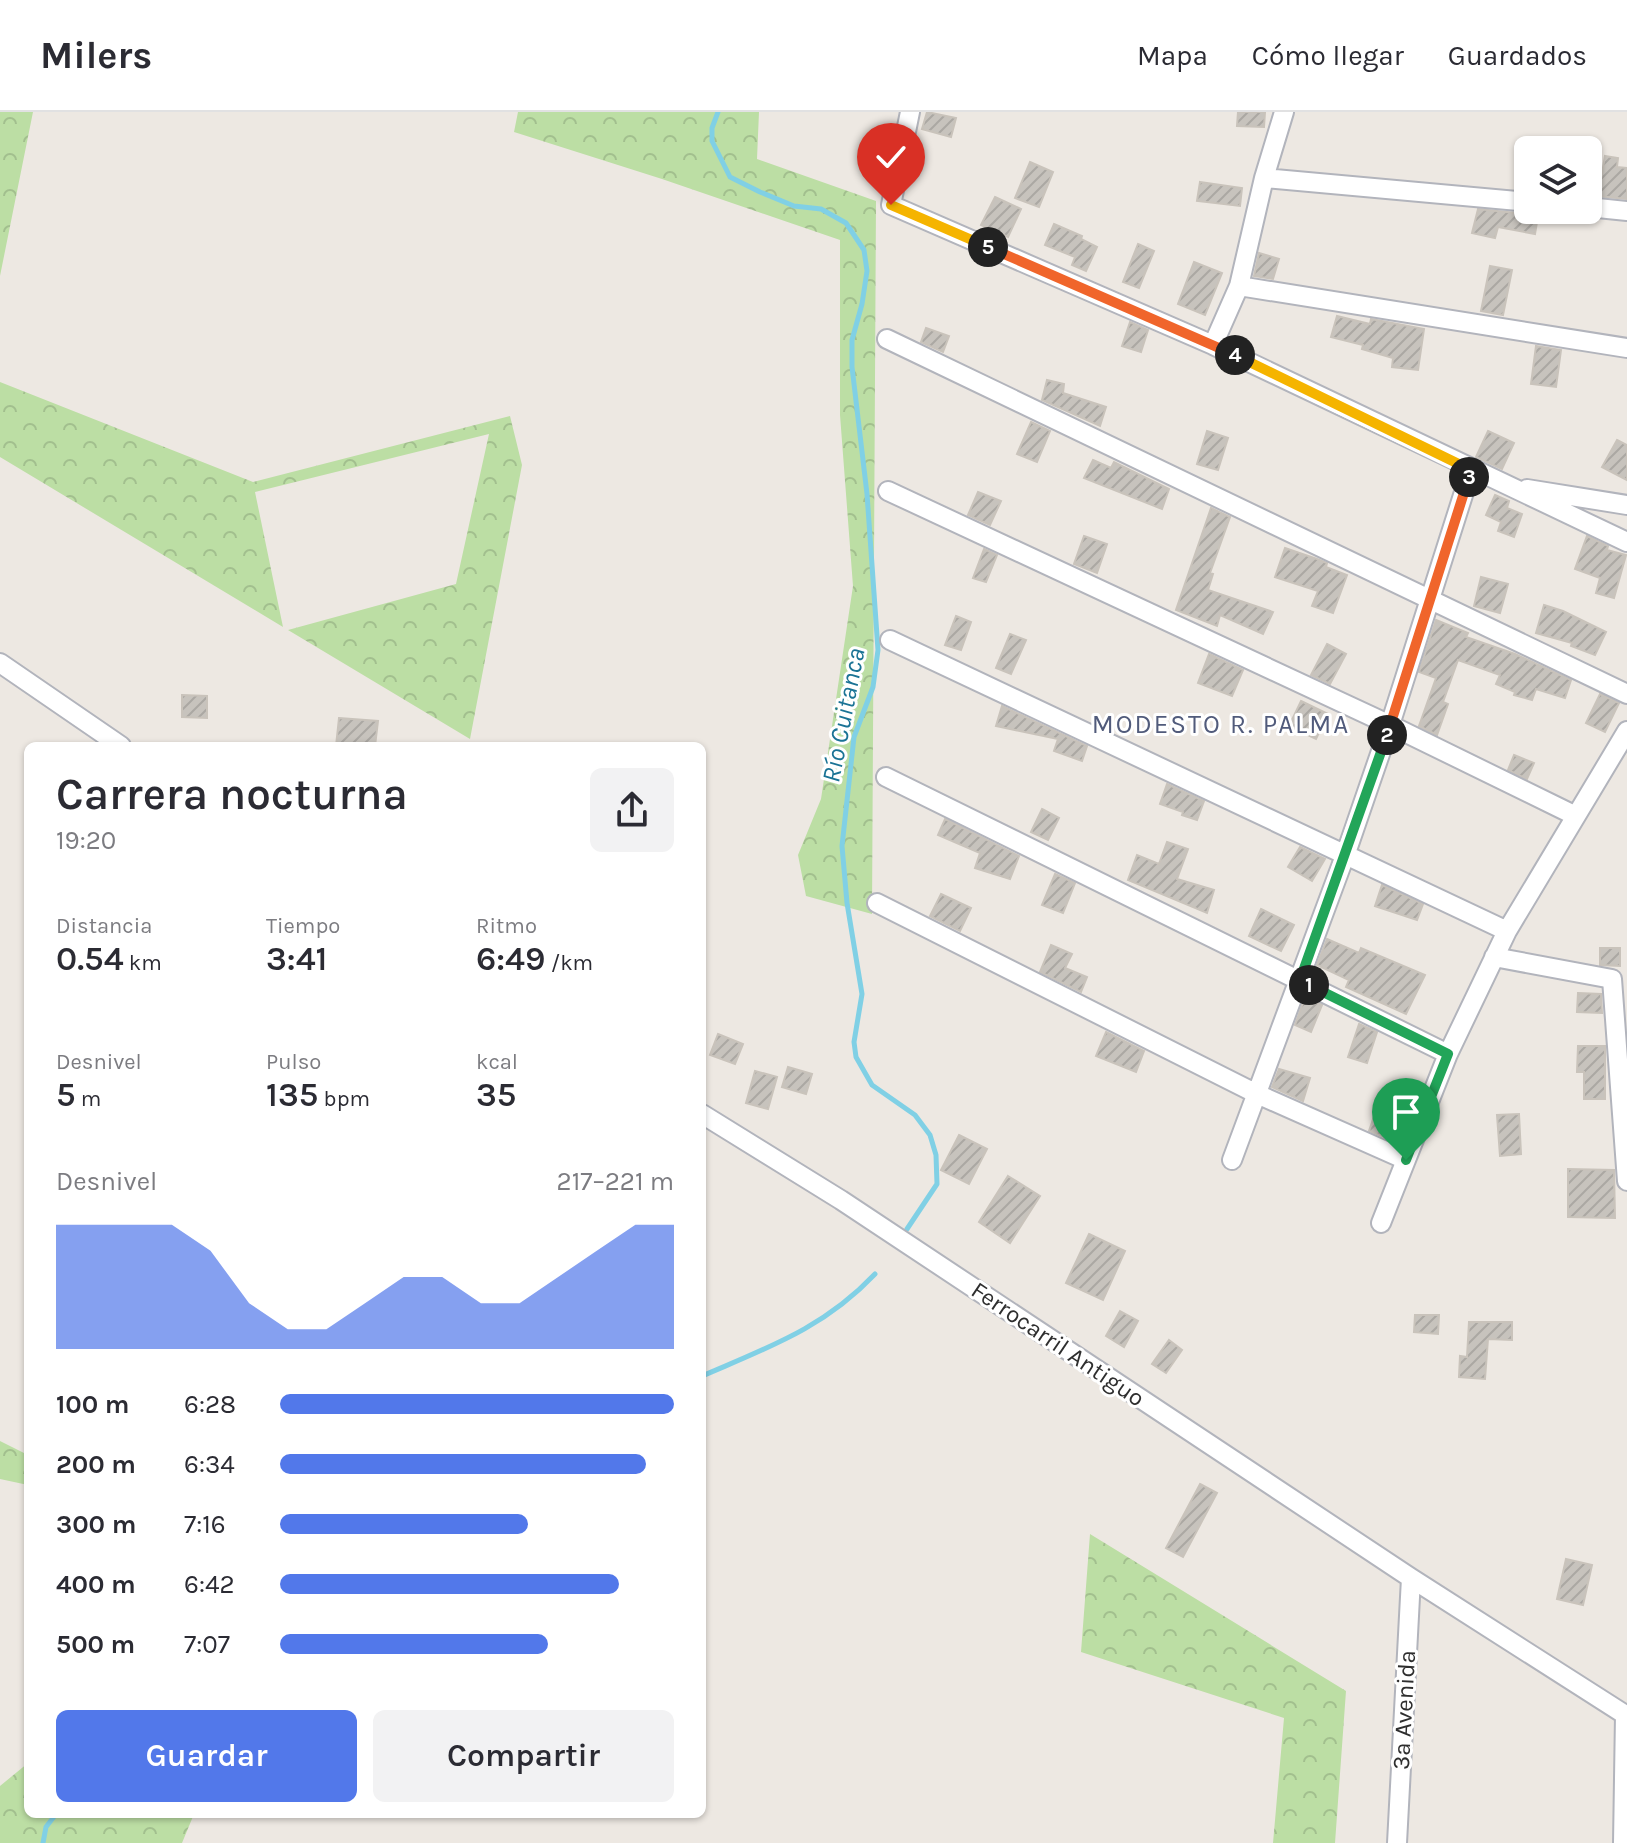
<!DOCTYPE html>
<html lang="es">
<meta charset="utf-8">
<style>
:root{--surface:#fff;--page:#f2f2f3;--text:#2b2b33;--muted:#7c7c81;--line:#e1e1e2;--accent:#5278ea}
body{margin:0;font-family:Karla,sans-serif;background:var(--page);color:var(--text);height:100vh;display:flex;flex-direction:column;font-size:30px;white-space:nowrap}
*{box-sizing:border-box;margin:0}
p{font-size:26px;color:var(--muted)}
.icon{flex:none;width:44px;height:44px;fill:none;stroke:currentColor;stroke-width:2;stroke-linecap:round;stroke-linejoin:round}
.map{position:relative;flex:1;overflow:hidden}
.drawer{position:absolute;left:24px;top:630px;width:682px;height:1076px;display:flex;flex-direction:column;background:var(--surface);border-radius:12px;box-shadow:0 2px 6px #0004}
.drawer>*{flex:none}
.tools{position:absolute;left:1514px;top:24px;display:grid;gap:16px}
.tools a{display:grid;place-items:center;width:88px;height:88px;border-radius:12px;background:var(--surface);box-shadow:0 2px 6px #0004;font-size:40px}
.pin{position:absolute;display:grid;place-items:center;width:68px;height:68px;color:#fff;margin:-82px -34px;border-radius:50% 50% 50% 0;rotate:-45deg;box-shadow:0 0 8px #0007}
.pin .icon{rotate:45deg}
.km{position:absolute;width:40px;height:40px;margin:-20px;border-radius:50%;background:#222;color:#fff;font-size:22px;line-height:40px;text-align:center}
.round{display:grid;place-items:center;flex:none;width:84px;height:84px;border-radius:12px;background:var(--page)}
.overview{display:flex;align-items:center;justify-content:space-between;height:136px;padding:0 32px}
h1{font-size:44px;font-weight:600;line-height:60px}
.figures{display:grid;grid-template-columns:repeat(3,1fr);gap:12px;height:136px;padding:8px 32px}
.figures div{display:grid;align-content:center}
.figures b{font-size:34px;font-weight:600}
.figures small{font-size:22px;font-weight:400}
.figures p{font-size:22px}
.chart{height:224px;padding:16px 32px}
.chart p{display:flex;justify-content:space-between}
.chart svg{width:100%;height:144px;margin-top:8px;fill:var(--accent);opacity:.7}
.action{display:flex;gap:16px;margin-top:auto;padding:16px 32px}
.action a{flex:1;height:92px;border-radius:12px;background:var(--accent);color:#fff;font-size:32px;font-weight:600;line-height:92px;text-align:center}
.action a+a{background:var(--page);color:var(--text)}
ul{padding:0 32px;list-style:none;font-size:26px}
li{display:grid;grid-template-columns:128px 96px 1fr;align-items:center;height:60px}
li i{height:20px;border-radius:10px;background:var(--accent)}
header{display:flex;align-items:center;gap:48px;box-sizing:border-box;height:112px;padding:0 40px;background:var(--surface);border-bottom:2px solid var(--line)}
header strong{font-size:38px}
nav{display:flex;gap:44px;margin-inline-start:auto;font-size:28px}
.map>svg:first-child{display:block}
.forest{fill:url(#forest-crowns)}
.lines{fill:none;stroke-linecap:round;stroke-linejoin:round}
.stream{stroke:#80d0e5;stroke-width:5}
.building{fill:url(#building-hatch);stroke:#c9c3bb;stroke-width:2}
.street-casing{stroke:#b2b4bc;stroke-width:22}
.street{stroke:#fff;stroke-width:18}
.split-1-casing{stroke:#fff;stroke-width:16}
.split-2-casing{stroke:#fff;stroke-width:16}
.split-3-casing{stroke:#fff;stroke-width:16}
.split-4-casing{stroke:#fff;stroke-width:16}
.split-5-casing{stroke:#fff;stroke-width:16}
.split-6-casing{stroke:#fff;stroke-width:16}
.split-1{stroke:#22a559;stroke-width:10}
.split-2{stroke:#22a559;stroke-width:10}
.split-3{stroke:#f0652b;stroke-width:10}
.split-4{stroke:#f5b400;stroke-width:10}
.split-5{stroke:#f0652b;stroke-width:10}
.split-6{stroke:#f5b400;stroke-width:10}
.labels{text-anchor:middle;stroke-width:6;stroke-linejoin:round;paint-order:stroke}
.street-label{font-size:24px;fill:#2e2e2e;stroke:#fff}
.water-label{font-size:26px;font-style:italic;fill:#1a7395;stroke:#fff}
.neighbourhood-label{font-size:26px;letter-spacing:2px;fill:#515b7b;stroke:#fff}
</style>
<header>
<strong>Milers</strong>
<nav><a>Mapa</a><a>Cómo llegar</a><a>Guardados</a></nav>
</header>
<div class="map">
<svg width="1627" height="1731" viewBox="0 0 1627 1731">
<defs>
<pattern id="forest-crowns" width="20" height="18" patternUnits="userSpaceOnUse" patternTransform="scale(2)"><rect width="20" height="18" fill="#bcdea4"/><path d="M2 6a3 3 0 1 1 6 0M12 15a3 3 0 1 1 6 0" fill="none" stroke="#a2bf8e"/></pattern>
<pattern id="building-hatch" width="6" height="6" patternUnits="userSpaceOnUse" patternTransform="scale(2)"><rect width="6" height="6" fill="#c7c3bd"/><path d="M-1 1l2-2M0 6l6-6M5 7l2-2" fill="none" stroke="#aba8a3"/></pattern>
</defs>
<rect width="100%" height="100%" fill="#ede8e2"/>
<!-- forest -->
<path class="forest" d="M0,0H33L0,164Z
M518,0H759L757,47L876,89L872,802L806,784L798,743L821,687L853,474L840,303V128L662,67L514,20Z
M0,270L253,370L510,304L522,353L470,627L288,518L456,472L489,322L255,380L283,515L0,345Z
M0,1329L28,1343V1373L0,1367Z
M1090,1422L1346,1579L1335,1731H1273L1284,1606L1081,1540Z
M28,1651V1702H194L182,1731H0V1674Z"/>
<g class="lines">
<!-- stream -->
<path class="stream" d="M718,0L712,16V29L730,65L760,80L794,94L821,97L846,111L864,138L867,159L862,192L852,228V255L867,382L878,538L873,575L854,625L842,734L847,791L862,882L854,930L856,945L872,973L915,1003L930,1023L936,1043L937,1072L907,1117
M702,1264C769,1235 824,1216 875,1162
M43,1731L46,1715L56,1702"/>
</g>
<!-- building -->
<path class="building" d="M927,0L956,6L951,25L922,17Z
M1238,0H1265L1264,15L1237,14Z
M1605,44L1618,46L1617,55L1627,56V87L1598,84Z
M1030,50L1053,60L1039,95L1015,86Z
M1200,70L1242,76L1240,94L1197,89Z
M995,85L1021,97L1008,125L981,113Z
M1478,97L1527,102L1539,98L1535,122L1498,115L1495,126L1472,121Z
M1054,112L1082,124L1081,127L1097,135L1086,159L1072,153L1075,145L1045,133Z
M1138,132L1154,139L1139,176L1123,170Z
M1259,141L1279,147L1273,167L1254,164Z
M1194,150L1222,161L1205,203L1178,192Z
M1490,154L1512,158L1503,203L1481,199Z
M1337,204L1370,212L1371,207L1424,217L1418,258L1392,255L1393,246L1362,237L1363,233L1331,225Z
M1130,210L1148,218L1141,240L1122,234Z
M926,216L949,224L943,240L921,230Z
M1536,234L1561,238L1556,275L1531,272Z
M1047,268L1064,272L1063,281L1106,295L1100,314L1042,288Z
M1031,310L1050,319L1037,350L1017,342Z
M1207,319L1228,326L1218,358L1197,352Z
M1488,319L1514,331L1502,357L1476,345Z
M1617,328L1627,333V368L1602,355Z
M1093,348L1111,356L1114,350L1169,377L1162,397L1084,366Z
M978,380L1001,389L990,413L968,403Z
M1495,383L1509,389L1507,396L1522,402L1514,425L1498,419L1501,410L1486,403Z
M1211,396L1230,405L1210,461L1213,462L1208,478L1273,500L1263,522L1220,503L1217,514L1176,498Z
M1084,424L1107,432L1097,461L1074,452Z
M1587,424L1608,434L1607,438L1626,443L1614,486L1596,481L1600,466L1575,457Z
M1285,436L1317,447L1327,451L1326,455L1347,463L1333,501L1312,494L1318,479L1275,465Z
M984,437L997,443L986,470L973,466Z
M1481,465L1508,472L1500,501L1474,494Z
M1544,493L1563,499L1606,520L1595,543L1571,534L1572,531L1536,521Z
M956,504L971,510L961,538L945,533Z
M1436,508L1468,521L1466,525L1515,542L1571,568L1565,586L1536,577L1532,588L1514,583L1515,580L1496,572L1500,563L1458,548L1443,590L1448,592L1437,623L1419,614L1436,566L1419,560Z
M1010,522L1026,528L1011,562L996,556Z
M1327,532L1346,542L1330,572L1311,563Z
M1209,542L1243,558L1232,584L1198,571Z
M1600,582L1619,591L1605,620L1586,611Z
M182,583L207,584V606L182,605Z
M1301,589L1328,602L1316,627L1289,614Z
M1002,594L1087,634L1082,649L1054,639L1058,627L996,614Z
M339,606L378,609L375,634H336Z
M1514,643L1534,651L1527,667L1508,658Z
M1167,672L1204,689L1197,708L1182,703L1183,700L1160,692Z
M1042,697L1059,706L1048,728L1031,720Z
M945,707L1019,744L1010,767L975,756L980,741L938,723Z
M1167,730L1188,737L1177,767L1214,778L1207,801L1128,768L1137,743L1159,752Z
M1300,735L1325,747L1312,769L1288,755Z
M1055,762L1075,771L1063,801L1042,793Z
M1382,773L1423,792L1417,808L1375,794Z
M941,782L971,796L960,819L930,804Z
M1261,797L1294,813L1281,839L1249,824Z
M1327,827L1359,841L1361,836L1425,863L1406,902L1346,875L1349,868L1317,853Z
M1051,833L1072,842L1065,856L1087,865L1081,880L1040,860Z
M1600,836H1620V854L1600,853Z
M1578,881L1601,882L1602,901L1577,900Z
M1305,885L1322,893L1311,920L1295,913Z
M1359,912L1377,920L1367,951L1348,945Z
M1106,920L1144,939L1136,960L1096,944Z
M718,922L743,932L735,952L710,943Z
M1578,934H1605V987H1584V960H1577Z
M788,955L812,962L806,982L782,975Z
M1279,957L1310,966L1303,989L1272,975Z
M755,959L777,965L768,997L746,991Z
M1380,987L1400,994L1389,1027L1369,1019Z
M1519,1002L1521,1042L1500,1044L1497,1003Z
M959,1023L987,1037L969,1072L941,1058Z
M1568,1057L1614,1058L1615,1106L1568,1105Z
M1008,1064L1040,1084L1010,1131L979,1110Z
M1089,1122L1125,1139L1103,1188L1066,1171Z
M1120,1199L1138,1209L1124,1235L1106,1224Z
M1415,1203H1439L1438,1222L1414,1220Z
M1469,1210H1512V1228L1488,1227L1485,1267L1459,1265L1460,1244L1467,1245Z
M1169,1228L1182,1238L1166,1261L1152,1252Z
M1200,1372L1217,1381L1183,1445L1166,1436Z
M1566,1447L1592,1453L1583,1493L1557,1487Z"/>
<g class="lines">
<defs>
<path id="street" d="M910,0L891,93L1213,233L1627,430
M1264,66L1528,90
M1588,95L1627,99
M1239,174L1627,236
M887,227L1627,582
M1213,233L1239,174L1264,66L1284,0
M1527,377L1627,393
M888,379L1390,613L1576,704
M890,528L1507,819
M0,551L121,634
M886,665L1448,942
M877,791L1257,982L1406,1048
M1494,845L1612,867L1627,1069
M702,1002L841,1088L1411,1466L1627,1604
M1232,1048L1346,741L1390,613L1471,358
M1381,1111L1448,942L1507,819L1627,619
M1397,1731L1411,1466
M1623,1731L1625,1603"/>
</defs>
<!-- street casing -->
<use href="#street" class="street-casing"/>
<!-- street -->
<use href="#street" class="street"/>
</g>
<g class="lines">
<defs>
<path id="split-1" d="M1309,873L1448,942L1406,1048"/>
<path id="split-2" d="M1309,873L1300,868L1387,623"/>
<path id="split-3" d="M1387,623L1469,365"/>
<path id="split-4" d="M1235,243L1471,358L1469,365"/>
<path id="split-5" d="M988,135L1235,243"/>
<path id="split-6" d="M891,93L988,135"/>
</defs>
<!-- split-1 casing -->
<use href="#split-1" class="split-1-casing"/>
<!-- split-2 casing -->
<use href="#split-2" class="split-2-casing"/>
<!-- split-3 casing -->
<use href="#split-3" class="split-3-casing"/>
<!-- split-4 casing -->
<use href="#split-4" class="split-4-casing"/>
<!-- split-5 casing -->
<use href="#split-5" class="split-5-casing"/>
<!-- split-6 casing -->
<use href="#split-6" class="split-6-casing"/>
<!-- split-1 -->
<use href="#split-1" class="split-1"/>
<!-- split-2 -->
<use href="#split-2" class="split-2"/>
<!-- split-3 -->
<use href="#split-3" class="split-3"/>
<!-- split-4 -->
<use href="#split-4" class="split-4"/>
<!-- split-5 -->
<use href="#split-5" class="split-5"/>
<!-- split-6 -->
<use href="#split-6" class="split-6"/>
</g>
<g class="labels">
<!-- street labels -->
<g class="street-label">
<text transform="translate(1058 1232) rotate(34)" y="8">Ferrocarril Antiguo</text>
<text transform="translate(1404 1598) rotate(-87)" y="8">3a Avenida</text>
</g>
<!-- water labels -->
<g class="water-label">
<text transform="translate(843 603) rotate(-79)" y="9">Río Cuitanca</text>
</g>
<!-- neighbourhood labels -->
<g class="neighbourhood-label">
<text x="1221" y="621">MODESTO R. PALMA</text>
</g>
</g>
</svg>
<div class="tools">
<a><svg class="icon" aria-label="layers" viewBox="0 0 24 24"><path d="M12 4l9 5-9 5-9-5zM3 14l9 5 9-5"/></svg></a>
</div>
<div class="pin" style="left:1406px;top:1048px;background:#1e9e55"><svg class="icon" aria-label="arrive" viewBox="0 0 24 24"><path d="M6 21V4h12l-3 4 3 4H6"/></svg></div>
<div class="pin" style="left:891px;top:93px;background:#d93025"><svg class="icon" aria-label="check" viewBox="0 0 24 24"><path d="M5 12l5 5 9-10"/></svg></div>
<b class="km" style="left:1309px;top:873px">1</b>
<b class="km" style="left:1387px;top:623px">2</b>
<b class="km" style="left:1469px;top:365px">3</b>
<b class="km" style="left:1235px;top:243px">4</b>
<b class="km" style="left:988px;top:135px">5</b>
<section class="drawer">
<div class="overview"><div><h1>Carrera nocturna</h1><p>19:20</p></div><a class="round"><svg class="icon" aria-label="share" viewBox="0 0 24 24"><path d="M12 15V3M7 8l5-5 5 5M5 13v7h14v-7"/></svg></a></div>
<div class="figures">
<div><p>Distancia</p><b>0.54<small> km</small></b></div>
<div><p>Tiempo</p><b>3:41</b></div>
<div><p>Ritmo</p><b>6:49<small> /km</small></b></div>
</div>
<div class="figures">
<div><p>Desnivel</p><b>5<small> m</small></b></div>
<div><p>Pulso</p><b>135<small> bpm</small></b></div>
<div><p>kcal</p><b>35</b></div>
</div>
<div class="chart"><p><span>Desnivel</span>217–221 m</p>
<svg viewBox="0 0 160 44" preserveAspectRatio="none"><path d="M0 44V6L10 6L20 6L30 6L40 14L50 30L60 38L70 38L80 30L90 22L100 22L110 30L120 30L130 22L140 14L150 6L160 6V44z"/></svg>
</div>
<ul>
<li><b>100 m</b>6:28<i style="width:100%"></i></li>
<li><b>200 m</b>6:34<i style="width:93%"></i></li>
<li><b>300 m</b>7:16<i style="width:63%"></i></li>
<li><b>400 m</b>6:42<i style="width:86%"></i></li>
<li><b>500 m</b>7:07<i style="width:68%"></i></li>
</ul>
<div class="action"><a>Guardar</a><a>Compartir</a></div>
</section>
</div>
